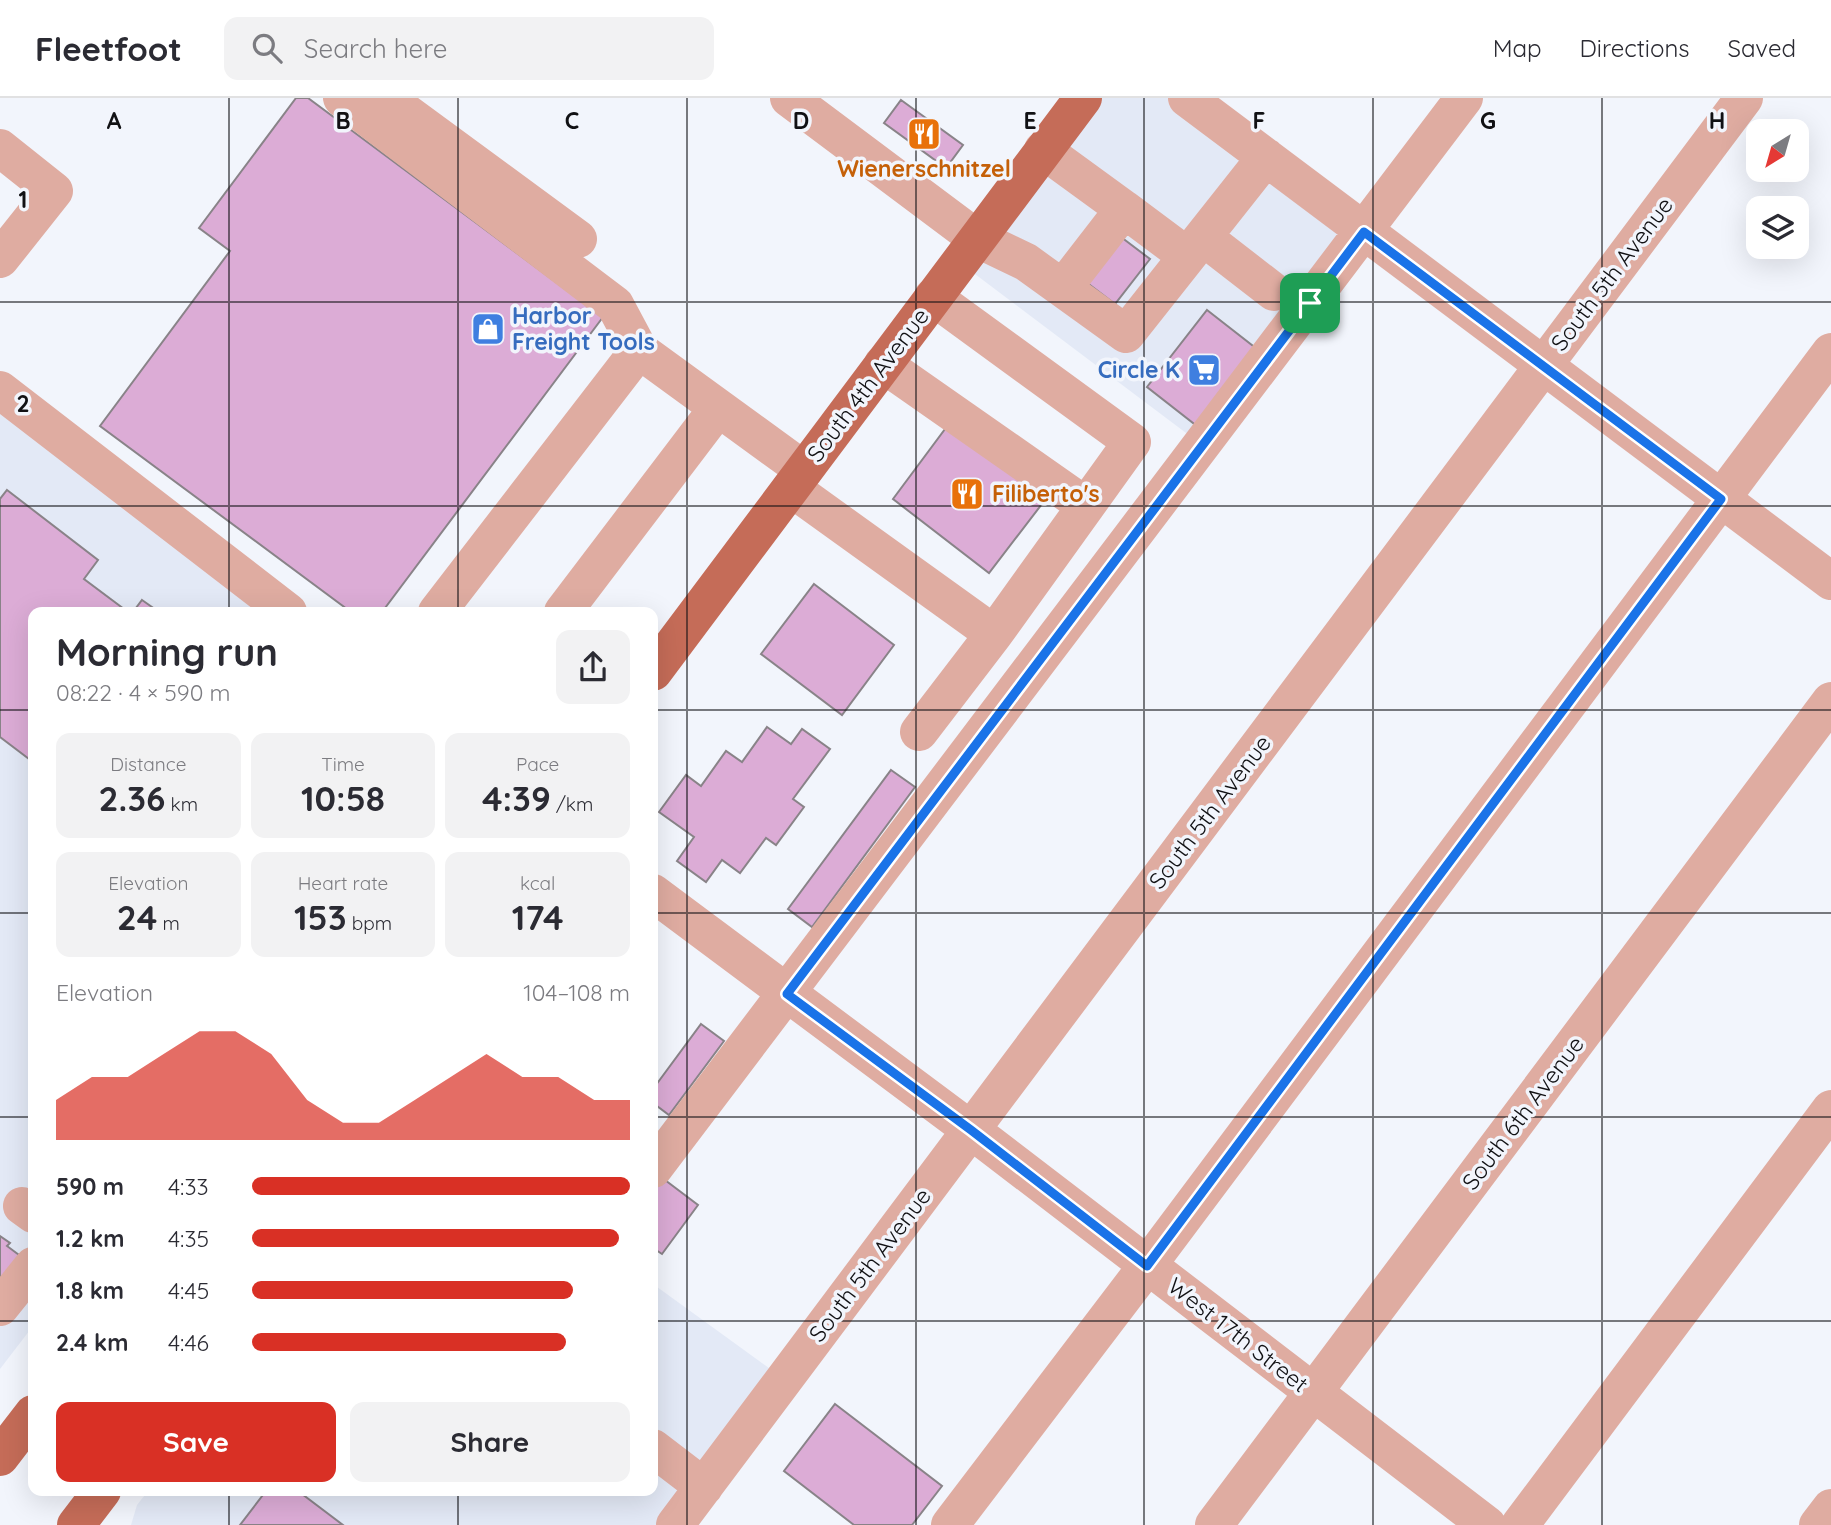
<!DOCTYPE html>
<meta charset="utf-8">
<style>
:root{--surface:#fff;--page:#f2f2f3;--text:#2b2b33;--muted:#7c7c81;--line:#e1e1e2;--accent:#d93025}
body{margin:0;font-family:Quicksand,sans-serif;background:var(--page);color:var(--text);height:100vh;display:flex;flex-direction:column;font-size:26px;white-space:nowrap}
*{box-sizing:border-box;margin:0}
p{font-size:23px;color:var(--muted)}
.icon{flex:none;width:38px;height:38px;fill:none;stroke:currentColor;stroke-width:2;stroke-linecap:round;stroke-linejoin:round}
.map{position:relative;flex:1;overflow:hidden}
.drawer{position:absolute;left:28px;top:509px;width:630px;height:889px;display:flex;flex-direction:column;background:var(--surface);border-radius:14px;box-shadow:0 7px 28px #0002}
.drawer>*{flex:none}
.needle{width:46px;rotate:217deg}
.tools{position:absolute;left:1746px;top:21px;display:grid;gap:14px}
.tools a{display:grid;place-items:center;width:63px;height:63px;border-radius:14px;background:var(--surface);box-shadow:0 7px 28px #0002;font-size:35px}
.pin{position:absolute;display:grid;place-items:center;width:60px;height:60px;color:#fff;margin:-30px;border-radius:14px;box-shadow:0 4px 10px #0006}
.round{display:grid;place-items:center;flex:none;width:74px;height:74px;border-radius:14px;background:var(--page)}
.summary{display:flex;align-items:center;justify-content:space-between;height:119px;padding:0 28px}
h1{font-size:38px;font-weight:700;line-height:52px}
.figures{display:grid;grid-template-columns:repeat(3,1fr);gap:10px;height:119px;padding:7px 28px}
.figures div{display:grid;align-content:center;border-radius:14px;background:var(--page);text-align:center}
.figures b{font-size:35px;font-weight:700}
.figures small{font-size:19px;font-weight:400}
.figures p{font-size:19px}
.chart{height:196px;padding:14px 28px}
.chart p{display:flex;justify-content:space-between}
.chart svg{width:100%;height:126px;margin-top:7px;fill:var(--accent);opacity:.7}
.primary-button{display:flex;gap:14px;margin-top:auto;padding:14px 28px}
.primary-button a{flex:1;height:80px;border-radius:14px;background:var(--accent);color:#fff;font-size:28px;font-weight:700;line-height:80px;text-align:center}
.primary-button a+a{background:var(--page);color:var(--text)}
ul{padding:0 28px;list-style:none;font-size:23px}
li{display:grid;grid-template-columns:112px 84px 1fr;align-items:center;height:52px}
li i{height:18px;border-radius:9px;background:var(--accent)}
header{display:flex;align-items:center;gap:42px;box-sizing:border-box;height:98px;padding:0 35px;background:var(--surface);border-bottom:2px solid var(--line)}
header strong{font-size:33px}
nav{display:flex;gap:38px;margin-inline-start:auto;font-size:24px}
.search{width:490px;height:63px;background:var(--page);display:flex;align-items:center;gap:18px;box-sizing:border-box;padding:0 24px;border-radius:14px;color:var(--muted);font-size:26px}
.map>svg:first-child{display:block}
.built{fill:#e3e9f6}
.building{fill:#dcacd6;stroke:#898388;stroke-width:2}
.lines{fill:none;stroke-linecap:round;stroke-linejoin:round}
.minor{stroke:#dfaca1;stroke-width:38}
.major{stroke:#c56c58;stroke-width:38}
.route-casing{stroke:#fff;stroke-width:14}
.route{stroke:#1a73e8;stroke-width:9}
.grid{fill:none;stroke:#111114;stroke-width:2;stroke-opacity:0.55}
.labels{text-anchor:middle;stroke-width:7;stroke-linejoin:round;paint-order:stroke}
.food-label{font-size:23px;font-weight:bold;fill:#c56008;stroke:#f2f5fc}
.street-label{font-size:23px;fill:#111114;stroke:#f2f5fc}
.shop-label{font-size:23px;font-weight:bold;fill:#366cbe;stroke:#f2f5fc;text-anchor:start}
.grid-label{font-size:23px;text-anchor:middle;font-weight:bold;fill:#111114;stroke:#f2f5fc;stroke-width:7;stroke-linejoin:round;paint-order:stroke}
</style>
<header>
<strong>Fleetfoot</strong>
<div class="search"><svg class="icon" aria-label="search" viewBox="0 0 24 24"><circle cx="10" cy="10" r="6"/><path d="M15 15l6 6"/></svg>Search here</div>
<nav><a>Map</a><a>Directions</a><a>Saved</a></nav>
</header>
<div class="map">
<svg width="1831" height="1427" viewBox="0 0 1831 1427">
<rect width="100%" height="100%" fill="#f2f5fc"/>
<!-- built -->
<path class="built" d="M1083,0H1187L1364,133L1202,347L959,164Z
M0,300L283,514H33V1228L0,1271Z
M653,1186L784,1281L673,1427H131L137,1407L148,1393H653Z"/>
<!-- building -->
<path class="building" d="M296,0H308L603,219L382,514H351L100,328L230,153L199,130Z
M901,2L963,47L946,70L884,25Z
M1121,139L1150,161L1115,206L1086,184Z
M1207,212L1262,255L1202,332L1147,289Z
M954,319L1045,402L989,475L893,401Z
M7,392L98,462L84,481L128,514H33V664L0,639V401Z
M814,486L894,547L842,617L761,556Z
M142,502L159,514H133Z
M767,629L791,646L802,631L830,651L793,701L804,709L776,747L766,740L740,775L722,762L706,784L677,763L694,739L659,714L686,677L701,688L726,653L742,664Z
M891,672L915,689L812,829L788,811Z
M701,926L724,943L669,1017L653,1005V991Z
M661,1079L698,1107L662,1156L653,1150V1091Z
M0,1138L10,1145L7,1148L23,1160L0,1192Z
M835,1306L942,1388L912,1427H854L784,1373Z
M266,1393H298L343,1427H240Z"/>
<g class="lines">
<!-- minor -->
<path class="minor" d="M342,0L615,207L639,252
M386,0L578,141
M789,0L976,140L1026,164L1126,236L1266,59
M1187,0L1831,483
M0,50L54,93L0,161
M1043,52L1124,111L1063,190
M1124,111L1187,158
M1203,139L1274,194
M883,266L1086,408
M0,292L288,514
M791,390L994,536L1132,344L933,199
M437,514L639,252L804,372
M563,514L718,310
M919,634L994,536
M653,795L971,1032L1487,1427
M653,1071L1464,0
M22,1108L33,1116
M0,1209L33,1168
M653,1350L704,1389
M675,1427L1744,0
M950,1427L1147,1168L1831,254
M1214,1427L1831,603
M1520,1427L1831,1011
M1818,1427L1831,1410"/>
<!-- major -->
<path class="major" d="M653,574L1083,0
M0,1359L33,1316
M76,1427L102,1393"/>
</g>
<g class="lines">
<defs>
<path id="route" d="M1364,134L1721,401L1147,1168L971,1032L787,896Z"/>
</defs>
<!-- route casing -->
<use href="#route" class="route-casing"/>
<!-- route -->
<use href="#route" class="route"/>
</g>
<!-- grid -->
<path class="grid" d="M229,0V514M458,0V514M687,0V1427M916,0V1427M1144,0V1427M1373,0V1427M1602,0V1427M0,204H1831M0,408H1831M0,612H33M653,612H1831M0,815H33M653,815H1831M0,1019H33M653,1019H1831M0,1223H33M653,1223H1831M229,1393V1427M458,1393V1427"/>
<!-- icons -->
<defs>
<symbol id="restaurant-square" viewBox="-11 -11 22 22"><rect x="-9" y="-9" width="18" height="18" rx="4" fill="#e8710a" stroke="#f2f5fc"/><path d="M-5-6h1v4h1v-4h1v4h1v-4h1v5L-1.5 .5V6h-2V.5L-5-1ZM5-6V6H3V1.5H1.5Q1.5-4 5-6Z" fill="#fff"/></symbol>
<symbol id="shop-square" viewBox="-11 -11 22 22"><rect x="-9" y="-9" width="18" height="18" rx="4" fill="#3f7fe0" stroke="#f2f5fc"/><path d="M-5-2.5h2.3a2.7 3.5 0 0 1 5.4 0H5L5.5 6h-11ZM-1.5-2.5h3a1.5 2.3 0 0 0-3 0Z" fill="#fff"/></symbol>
<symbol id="supermarket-square" viewBox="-11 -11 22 22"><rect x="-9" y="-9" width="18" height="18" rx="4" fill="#3f7fe0" stroke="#f2f5fc"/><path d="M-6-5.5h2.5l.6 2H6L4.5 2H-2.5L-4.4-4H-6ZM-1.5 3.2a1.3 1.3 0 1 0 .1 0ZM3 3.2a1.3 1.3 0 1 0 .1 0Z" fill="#fff"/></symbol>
</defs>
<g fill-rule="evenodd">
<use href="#restaurant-square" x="905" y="17" width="38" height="38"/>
<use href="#shop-square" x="469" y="212" width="38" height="38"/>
<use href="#supermarket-square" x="1185" y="253" width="38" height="38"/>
<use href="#restaurant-square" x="948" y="377" width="38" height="38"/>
</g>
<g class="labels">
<!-- food labels -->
<g class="food-label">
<text x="924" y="79">Wienerschnitzel</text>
<text x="992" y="404" text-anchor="start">Filiberto's</text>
</g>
<!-- street labels -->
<g class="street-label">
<text transform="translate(1612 176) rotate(-53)" y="8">South 5th Avenue</text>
<text transform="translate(868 287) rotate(-53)" y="8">South 4th Avenue</text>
<text transform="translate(1210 714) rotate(-53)" y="8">South 5th Avenue</text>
<text transform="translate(1523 1015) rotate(-53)" y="8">South 6th Avenue</text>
<text transform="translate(870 1167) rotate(-53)" y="8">South 5th Avenue</text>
<text transform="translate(1238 1237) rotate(38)" y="8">West 17th Street</text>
</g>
<!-- shop labels -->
<g class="shop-label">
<text x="512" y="226">Harbor<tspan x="512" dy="26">Freight Tools</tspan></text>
<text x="1180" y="280" text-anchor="end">Circle K</text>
</g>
</g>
<g class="grid-label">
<text x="114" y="31">A</text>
<text x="343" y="31">B</text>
<text x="572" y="31">C</text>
<text x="801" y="31">D</text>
<text x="1030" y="31">E</text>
<text x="1259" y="31">F</text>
<text x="1488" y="31">G</text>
<text x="1717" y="31">H</text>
<text x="23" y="110">1</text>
<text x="23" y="314">2</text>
</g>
</svg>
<div class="tools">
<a><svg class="needle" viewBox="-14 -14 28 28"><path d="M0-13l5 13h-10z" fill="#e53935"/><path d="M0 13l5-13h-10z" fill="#7c7c81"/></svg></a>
<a><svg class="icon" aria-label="layers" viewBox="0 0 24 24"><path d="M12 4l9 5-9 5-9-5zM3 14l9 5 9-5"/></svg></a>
</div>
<div class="pin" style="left:1310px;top:205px;background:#1e9e55"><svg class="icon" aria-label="arrive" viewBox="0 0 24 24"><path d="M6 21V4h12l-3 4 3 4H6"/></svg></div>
<section class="drawer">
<div class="summary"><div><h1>Morning run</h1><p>08:22 · 4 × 590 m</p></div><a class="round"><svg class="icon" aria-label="share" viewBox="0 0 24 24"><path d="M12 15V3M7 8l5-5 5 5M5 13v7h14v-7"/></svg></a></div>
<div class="figures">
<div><p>Distance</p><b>2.36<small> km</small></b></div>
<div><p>Time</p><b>10:58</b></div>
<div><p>Pace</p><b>4:39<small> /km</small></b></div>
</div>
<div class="figures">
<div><p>Elevation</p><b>24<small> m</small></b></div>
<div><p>Heart rate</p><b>153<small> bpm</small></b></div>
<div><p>kcal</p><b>174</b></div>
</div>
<div class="chart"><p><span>Elevation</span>104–108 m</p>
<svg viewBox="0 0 160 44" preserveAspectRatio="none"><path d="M0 44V30L10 22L20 22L30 14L40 6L50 6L60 14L70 30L80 38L90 38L100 30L110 22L120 14L130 22L140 22L150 30L160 30V44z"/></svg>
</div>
<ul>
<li><b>590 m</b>4:33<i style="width:100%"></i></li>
<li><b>1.2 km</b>4:35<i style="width:97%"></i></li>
<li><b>1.8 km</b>4:45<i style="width:85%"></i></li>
<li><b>2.4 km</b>4:46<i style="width:83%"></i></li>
</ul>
<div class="primary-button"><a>Save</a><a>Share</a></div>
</section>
</div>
